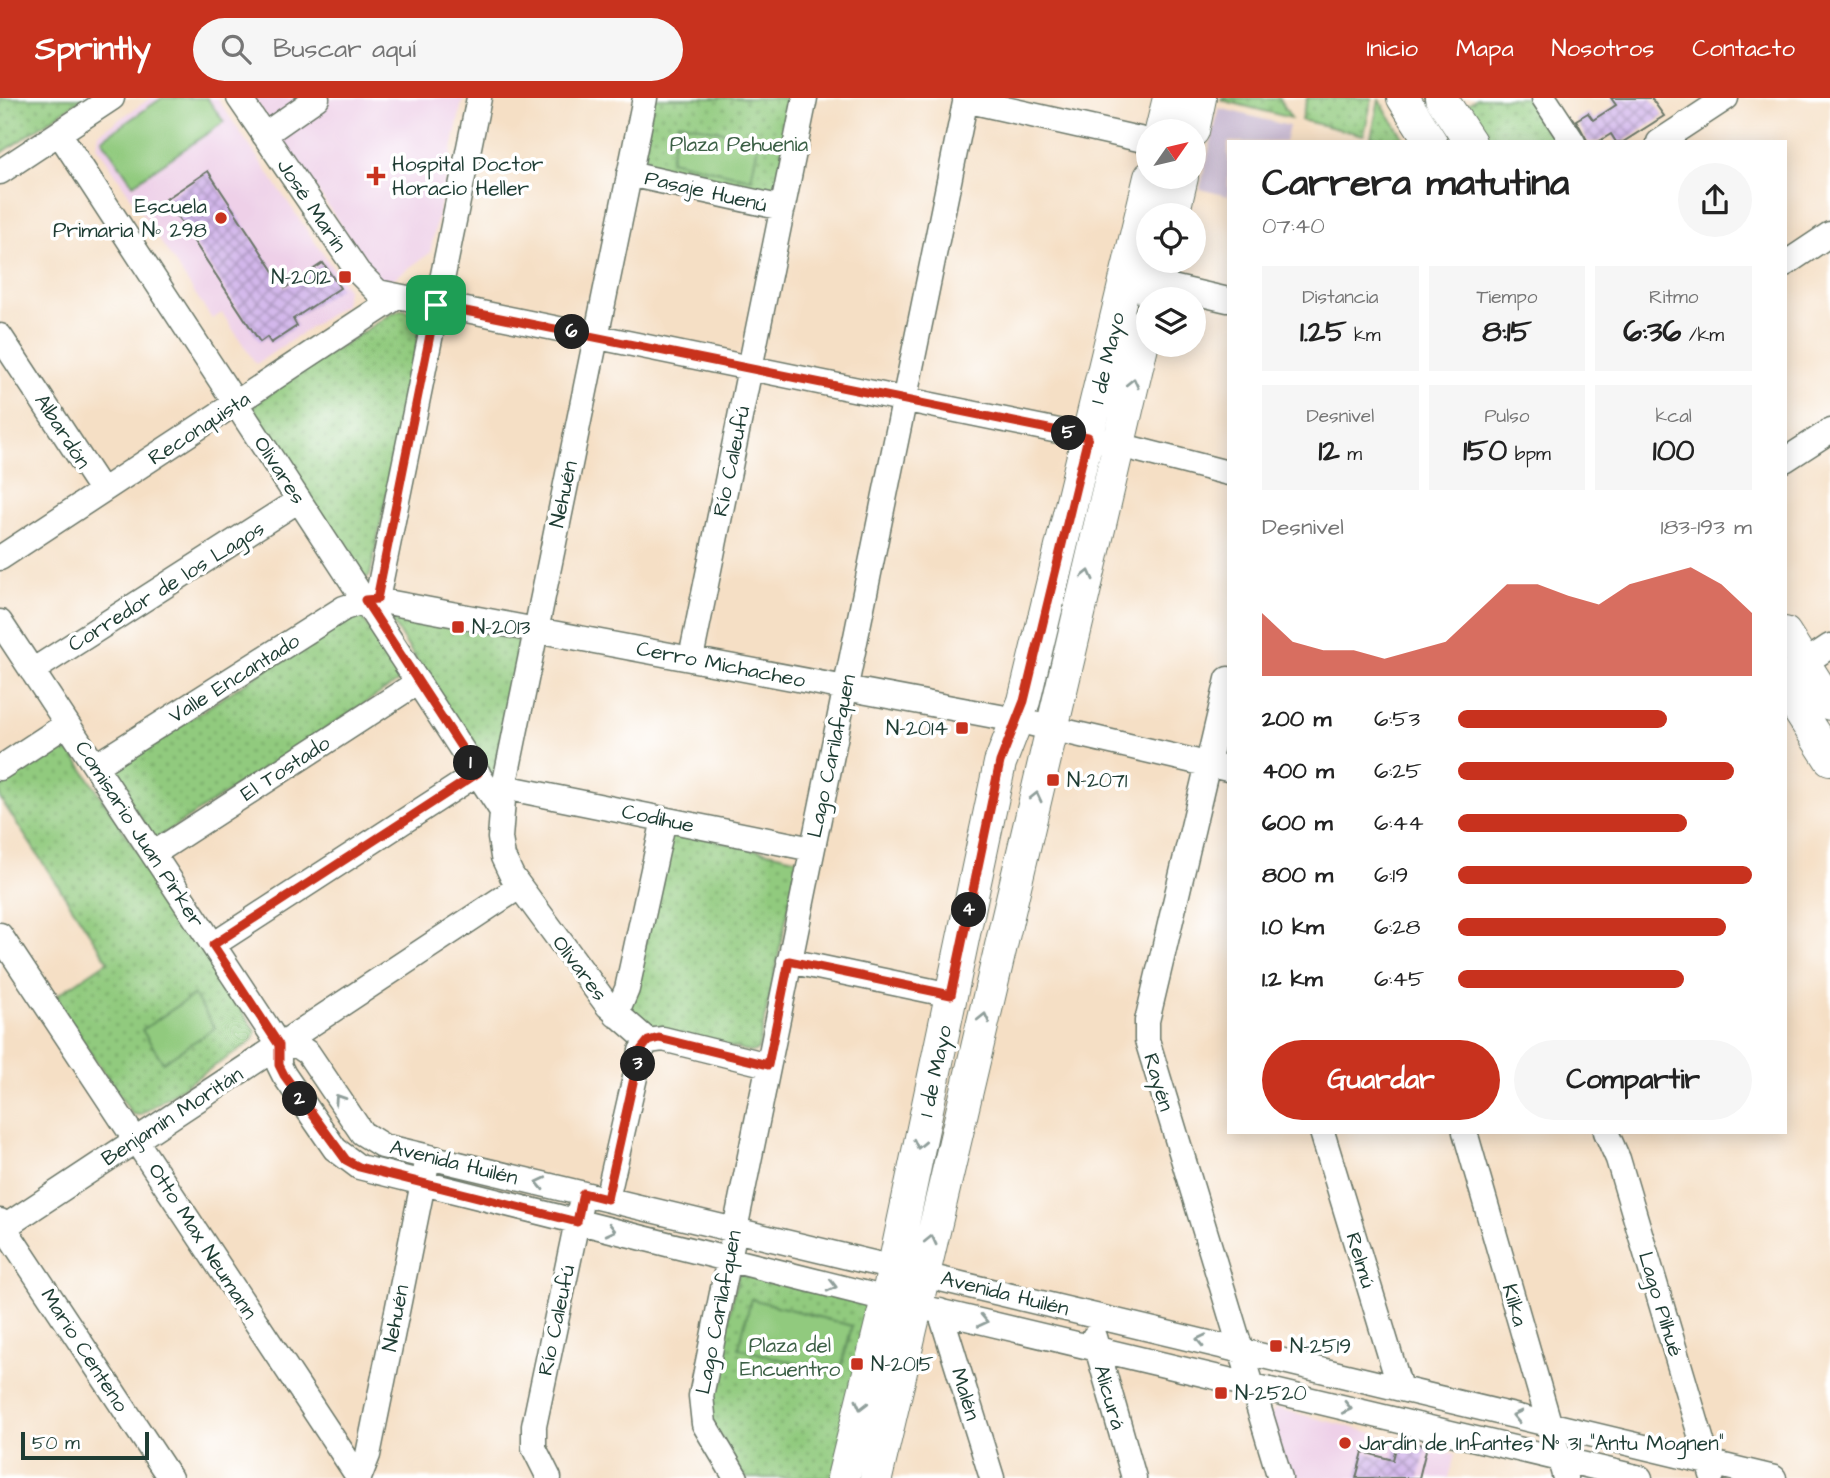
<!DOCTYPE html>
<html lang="es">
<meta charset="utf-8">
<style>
:root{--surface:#fff;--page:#f6f6f6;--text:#222;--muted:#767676;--accent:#c8321e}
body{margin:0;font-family:"Architects Daughter",sans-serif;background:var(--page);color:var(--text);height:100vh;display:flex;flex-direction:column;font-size:26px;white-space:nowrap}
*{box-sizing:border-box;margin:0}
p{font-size:23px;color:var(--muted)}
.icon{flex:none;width:38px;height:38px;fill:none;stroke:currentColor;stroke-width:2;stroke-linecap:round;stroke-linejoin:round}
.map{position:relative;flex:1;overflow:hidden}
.sheet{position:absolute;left:1227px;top:42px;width:560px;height:994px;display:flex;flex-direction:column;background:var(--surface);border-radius:0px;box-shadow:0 4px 18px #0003}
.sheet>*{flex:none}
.needle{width:46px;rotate:56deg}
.fabs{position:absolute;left:1136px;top:21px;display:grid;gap:14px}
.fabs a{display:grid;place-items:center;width:70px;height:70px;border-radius:50%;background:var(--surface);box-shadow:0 4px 18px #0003;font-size:35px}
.scale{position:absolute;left:21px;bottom:18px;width:128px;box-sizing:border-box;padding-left:7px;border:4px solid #1f3d34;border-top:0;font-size:19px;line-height:24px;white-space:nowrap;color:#1f3d34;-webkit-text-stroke:5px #fff;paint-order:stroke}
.pin{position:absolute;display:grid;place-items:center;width:60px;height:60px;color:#fff;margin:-30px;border-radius:14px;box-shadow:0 4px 10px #0006}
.km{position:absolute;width:35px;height:35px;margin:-18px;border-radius:50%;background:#222;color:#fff;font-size:19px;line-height:35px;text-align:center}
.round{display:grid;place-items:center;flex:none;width:74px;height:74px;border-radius:37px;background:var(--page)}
.headline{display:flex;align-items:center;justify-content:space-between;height:119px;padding:0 35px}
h1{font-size:38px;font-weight:700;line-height:52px}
.metrics{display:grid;grid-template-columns:repeat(3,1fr);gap:10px;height:119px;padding:7px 35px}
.metrics div{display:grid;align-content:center;border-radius:0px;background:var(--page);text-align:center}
.metrics b{font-size:30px;font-weight:700}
.metrics small{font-size:19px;font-weight:400}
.metrics p{font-size:19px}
.chart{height:196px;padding:14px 35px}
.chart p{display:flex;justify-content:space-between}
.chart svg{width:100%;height:126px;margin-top:7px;fill:var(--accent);opacity:.7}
.cta{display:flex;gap:14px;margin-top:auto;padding:14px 35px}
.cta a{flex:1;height:80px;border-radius:42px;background:var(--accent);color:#fff;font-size:28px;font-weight:700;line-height:80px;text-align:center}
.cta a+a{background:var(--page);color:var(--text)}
ul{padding:0 35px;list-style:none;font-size:23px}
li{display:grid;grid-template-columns:112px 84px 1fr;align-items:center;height:52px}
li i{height:18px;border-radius:9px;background:var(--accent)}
header{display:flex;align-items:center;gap:42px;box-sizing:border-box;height:98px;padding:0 35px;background:var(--accent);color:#fff}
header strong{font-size:33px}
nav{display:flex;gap:38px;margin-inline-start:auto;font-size:24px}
.search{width:490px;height:63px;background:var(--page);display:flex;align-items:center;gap:18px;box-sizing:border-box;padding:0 24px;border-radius:38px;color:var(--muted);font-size:26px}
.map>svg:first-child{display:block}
.built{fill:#eed0e8}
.industrial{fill:#ccbed4}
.grass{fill:url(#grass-dots);stroke:#588459;stroke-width:2}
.garden{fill:#91ca7e;stroke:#588459;stroke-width:2}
.building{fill:url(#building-cross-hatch)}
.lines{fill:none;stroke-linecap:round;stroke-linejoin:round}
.minor-casing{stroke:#6a7667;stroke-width:27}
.major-casing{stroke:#6a7667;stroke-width:34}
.minor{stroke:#fff;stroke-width:24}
.major{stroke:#fff;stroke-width:32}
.oneway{stroke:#8f9e9a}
.route-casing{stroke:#fff;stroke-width:14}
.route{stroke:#c8321e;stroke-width:9}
.poi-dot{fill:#c8321e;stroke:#fff;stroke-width:2.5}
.labels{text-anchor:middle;stroke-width:7;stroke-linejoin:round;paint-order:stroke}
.park-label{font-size:21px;fill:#3c6046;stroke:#fff}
.poi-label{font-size:21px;fill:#1f3d34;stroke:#fff;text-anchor:start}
.street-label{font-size:21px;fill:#1f3d34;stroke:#fff}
</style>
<header>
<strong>Sprintly</strong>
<div class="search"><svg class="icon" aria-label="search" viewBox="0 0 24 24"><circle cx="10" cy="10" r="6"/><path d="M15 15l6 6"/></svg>Buscar aquí</div>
<nav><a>Inicio</a><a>Mapa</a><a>Nosotros</a><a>Contacto</a></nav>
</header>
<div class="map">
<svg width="1830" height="1380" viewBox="0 0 1830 1380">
<defs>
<pattern id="grass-dots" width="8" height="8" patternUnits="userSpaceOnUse" patternTransform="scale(1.75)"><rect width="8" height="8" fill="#91ca7e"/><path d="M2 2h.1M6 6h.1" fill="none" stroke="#76a568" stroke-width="1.8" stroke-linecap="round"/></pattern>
<pattern id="building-cross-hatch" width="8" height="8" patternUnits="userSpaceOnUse" patternTransform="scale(1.75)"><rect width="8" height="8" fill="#d3b7eb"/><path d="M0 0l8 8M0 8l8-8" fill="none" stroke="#ab96bf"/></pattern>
</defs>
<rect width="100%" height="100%" fill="#fff"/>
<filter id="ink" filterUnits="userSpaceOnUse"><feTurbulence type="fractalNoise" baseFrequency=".0143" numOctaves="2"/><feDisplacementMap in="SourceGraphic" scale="14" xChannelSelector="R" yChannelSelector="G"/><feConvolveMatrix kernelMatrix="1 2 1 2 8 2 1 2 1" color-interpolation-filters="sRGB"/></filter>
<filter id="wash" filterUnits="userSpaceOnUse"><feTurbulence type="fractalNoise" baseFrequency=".00686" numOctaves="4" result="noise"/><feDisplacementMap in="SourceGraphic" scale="28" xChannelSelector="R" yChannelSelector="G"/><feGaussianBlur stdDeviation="1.57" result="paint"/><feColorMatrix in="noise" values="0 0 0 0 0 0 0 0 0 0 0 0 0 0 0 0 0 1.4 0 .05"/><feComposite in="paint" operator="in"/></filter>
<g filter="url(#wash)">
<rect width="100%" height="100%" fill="#f5dfc5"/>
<!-- built -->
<path class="built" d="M151,0H217L347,191L345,206L256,266L222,215L212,221L97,48L99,35Z
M253,0H463L430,155L383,188Z
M1276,1310L1455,1356L1449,1380H1290L1269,1320Z"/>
<!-- industrial -->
<path class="industrial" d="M1219,10L1289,28L1285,44H1228V98L1200,91Z"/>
<!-- grass -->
<path class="grass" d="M0,0H83L0,56Z
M652,0H797L774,98L642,69Z
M1221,0H1279L1291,20L1221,2Z
M1307,0H1372L1364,37L1301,22Z
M1477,0H1533L1562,44H1486L1463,9Z
M1379,2L1406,44L1371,39Z
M403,211L415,216L421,227L370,478L363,481L252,312L257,304L392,215Z
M359,515L400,577L399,583L157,740L153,739L112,676L113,672L348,517Z
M391,516L521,543L494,677L492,678L388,518Z
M59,643L65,644L256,934L248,946L140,1017L132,1016L53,900L108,863L0,700V678Z
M675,733L799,761L758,952L751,954L638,926L630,913L667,743Z
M741,1175L871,1208L834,1380H744L707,1317L738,1177Z"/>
<!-- garden -->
<path class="garden" d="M162,0H207L224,24L133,86L102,41Z
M678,24L759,42L751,81L670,62Z
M194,897L215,930L163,964L142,932Z
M751,1201L852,1228L839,1277L739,1250Z"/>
<g id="blocks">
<!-- building -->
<path class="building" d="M1611,0H1651L1664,18L1623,44H1616L1611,36L1598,44H1588L1576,22L1588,15L1593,22L1616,7Z
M208,73L285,190L323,165L340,190L293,221L297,228L271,245L267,239L260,244L166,101Z
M1398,1341L1427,1348L1419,1380H1356L1363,1354L1393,1362Z"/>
</g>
</g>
<g filter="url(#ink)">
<use href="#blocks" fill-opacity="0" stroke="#6a7667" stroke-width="2"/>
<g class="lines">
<defs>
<path id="minor" d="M239,0L358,174L378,194L1088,339L1228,375
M645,0L504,689L500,740L503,759L512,778L608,908L648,943
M1544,0L1573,44
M965,2L1148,43
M59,35L500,710
M264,37L317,0
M1659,44L1726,0
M0,74L112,0
M629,76L783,110
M1785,166L1830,136
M1141,182L1228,202
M0,238L102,393
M1785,362L1830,333
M0,460L397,199
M377,501L479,0
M0,524L279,947
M691,560L805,0
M32,573L299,402
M1785,578L1830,548
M1228,581L1147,923V942L1280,1380
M95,668L344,510L371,501L1016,622L1228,671
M0,670L67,626
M504,689L812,751
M153,756L418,584
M0,837L359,1380
M213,847L478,675
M789,863L951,897
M616,917L627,891L664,721
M648,943L663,941L768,967
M279,947L298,948L308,955L362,1035L383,1048L1774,1380
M279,947V967L284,977L335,1051L359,1069L887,1201L1640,1380
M1322,1034L1400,1290
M1465,1034L1565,1380
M1606,1034L1618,1061L1712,1377
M607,1101L641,953L648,943
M0,1123L170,1380
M0,1132L519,789
M940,1213L992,1380
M1094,1239L1134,1380
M359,1380L368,1357L426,1070
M549,1380L534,1350V1328L580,1109
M736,1380L704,1326L701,1298L966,0"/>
<path id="major" d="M1403,0L1431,44
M1441,0L1470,44
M1161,33L1169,0
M1193,33L1200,0
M1173,117L1182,79
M1153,201L1162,163
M1785,535L1830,606
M1785,591L1830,661
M843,1380L887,1201L1000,665L1024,603L1150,79
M876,1380L1148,222"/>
</defs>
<!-- minor casing -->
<use href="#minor" class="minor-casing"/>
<!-- major casing -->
<use href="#major" class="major-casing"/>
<!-- minor -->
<use href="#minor" class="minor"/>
<!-- major -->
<use href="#major" class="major"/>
</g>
<!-- one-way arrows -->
<defs><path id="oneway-chevron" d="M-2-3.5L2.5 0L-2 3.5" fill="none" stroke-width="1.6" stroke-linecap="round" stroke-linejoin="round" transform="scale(1.75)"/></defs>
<g class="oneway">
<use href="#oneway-chevron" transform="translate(1133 285) rotate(-77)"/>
<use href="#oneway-chevron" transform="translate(1088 477) rotate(-77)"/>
<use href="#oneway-chevron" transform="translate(1036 699) rotate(-77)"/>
<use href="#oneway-chevron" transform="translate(984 920) rotate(-77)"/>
<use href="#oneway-chevron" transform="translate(339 1001) rotate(-123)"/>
<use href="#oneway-chevron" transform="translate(919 1046) rotate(102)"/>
<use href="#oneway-chevron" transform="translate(541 1085) rotate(-167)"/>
<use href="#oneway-chevron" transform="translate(611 1132) rotate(14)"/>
<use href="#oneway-chevron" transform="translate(931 1142) rotate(-77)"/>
<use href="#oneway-chevron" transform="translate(832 1188) rotate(14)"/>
<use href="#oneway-chevron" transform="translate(983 1223) rotate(13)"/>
<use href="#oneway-chevron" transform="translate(1201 1242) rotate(-167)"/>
<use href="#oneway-chevron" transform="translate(861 1307) rotate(104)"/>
<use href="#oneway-chevron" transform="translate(1347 1310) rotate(13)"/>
<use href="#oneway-chevron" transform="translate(1517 1318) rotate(-167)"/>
</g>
</g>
<g class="lines" filter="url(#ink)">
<defs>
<path id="route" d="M436,207L1088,339L1024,603L1000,664L951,897L789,863L768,967L659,940L648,943L640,953L607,1101L583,1095L577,1124L359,1069L346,1062L284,977L279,967V947L213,847L478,675L365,502L377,501Z"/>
</defs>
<!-- route casing -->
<use href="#route" class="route-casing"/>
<!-- route -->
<use href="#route" class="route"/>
</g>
<!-- markers -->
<g class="poi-dot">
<path d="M372.5 67.5h7v7h7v7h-7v7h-7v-7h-7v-7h7z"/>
<circle cx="221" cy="120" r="7"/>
<rect x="338" y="172" width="14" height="14" rx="3.5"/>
<rect x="451" y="522" width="14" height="14" rx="3.5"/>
<rect x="955" y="623" width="14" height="14" rx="3.5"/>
<rect x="1046" y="675" width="14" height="14" rx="3.5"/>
<rect x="1269" y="1241" width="14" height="14" rx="3.5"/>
<rect x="850" y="1259" width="14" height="14" rx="3.5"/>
<rect x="1214" y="1288" width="14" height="14" rx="3.5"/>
<circle cx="1345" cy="1345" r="7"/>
</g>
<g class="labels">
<!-- park labels -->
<g class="park-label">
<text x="739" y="53">Plaza Pehuenia</text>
<text x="790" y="1254">Plaza del<tspan x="790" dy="24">Encuentro</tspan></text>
</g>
<!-- poi labels -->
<g class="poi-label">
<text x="392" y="73">Hospital Doctor<tspan x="392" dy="24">Horacio Heller</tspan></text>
<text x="207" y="115" text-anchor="end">Escuela<tspan x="207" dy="24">Primaria Nº 298</tspan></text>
<text x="331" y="186" text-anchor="end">N-2012</text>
<text x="472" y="536">N-2013</text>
<text x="948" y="637" text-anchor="end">N-2014</text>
<text x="1067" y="689">N-2071</text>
<text x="1290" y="1255">N-2519</text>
<text x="871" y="1273">N-2015</text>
<text x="1235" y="1302">N-2520</text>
<text x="1359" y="1352">Jardín de Infantes N° 31 "Antu Mognen"</text>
</g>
<!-- street labels -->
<g class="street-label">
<text transform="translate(706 93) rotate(13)" y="7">Pasaje Huenú</text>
<text transform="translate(312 107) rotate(56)" y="7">José Marín</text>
<text transform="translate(1107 260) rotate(-77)" y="7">1 de Mayo</text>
<text transform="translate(199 330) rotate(-33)" y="7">Reconquista</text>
<text transform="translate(63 333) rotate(57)" y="7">Albardón</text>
<text transform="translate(731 363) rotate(-78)" y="7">Río Caleufú</text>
<text transform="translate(280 372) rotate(57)" y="7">Olivares</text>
<text transform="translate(563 396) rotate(-78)" y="7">Nehuén</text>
<text transform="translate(166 488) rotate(-32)" y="7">Corredor de los Lagos</text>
<text transform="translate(721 566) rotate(11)" y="7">Cerro Michacheo</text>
<text transform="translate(234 580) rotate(-32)" y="7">Valle Encantado</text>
<text transform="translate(831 658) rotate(-78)" y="7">Lago Carilafquen</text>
<text transform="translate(285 670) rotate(-33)" y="7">El Tostado</text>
<text transform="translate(658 720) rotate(12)" y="7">Codihue</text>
<text transform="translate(140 736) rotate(57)" y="7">Comisario Juan Pirker</text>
<text transform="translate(580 870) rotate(53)" y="7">Olivares</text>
<text transform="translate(935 973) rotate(-78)" y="7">1 de Mayo</text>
<text transform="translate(1159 984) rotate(73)" y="7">Rayén</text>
<text transform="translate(172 1018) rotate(-33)" y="7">Benjamín Moritán</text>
<text transform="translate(454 1064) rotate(14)" y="7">Avenida Huilén</text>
<text transform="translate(203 1143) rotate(57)" y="7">Otto Max Neumann</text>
<text transform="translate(1361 1162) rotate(73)" y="7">Relmú</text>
<text transform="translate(1005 1195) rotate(14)" y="7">Avenida Huilén</text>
<text transform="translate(1661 1206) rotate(73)" y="7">Lago Pilhué</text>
<text transform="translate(1515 1207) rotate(74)" y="7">Kilka</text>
<text transform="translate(718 1214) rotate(-79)" y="7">Lago Carilafquen</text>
<text transform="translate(395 1220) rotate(-79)" y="7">Nehuén</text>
<text transform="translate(556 1222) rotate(-78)" y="7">Río Caleufú</text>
<text transform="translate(85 1252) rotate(57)" y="7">Mario Centeno</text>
<text transform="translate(966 1296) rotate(73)" y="7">Malén</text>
<text transform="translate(1110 1299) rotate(74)" y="7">Alicurá</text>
</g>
</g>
</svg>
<div class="fabs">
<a><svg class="needle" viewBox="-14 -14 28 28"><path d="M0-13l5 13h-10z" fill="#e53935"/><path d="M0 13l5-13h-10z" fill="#767676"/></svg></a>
<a><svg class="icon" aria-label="locate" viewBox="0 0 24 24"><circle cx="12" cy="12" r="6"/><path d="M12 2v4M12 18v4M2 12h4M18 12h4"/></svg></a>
<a><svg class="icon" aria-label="layers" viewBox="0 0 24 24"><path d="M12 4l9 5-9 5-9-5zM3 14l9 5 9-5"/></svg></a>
</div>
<div class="scale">50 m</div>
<div class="pin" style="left:436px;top:207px;background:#1e9e55"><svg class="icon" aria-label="arrive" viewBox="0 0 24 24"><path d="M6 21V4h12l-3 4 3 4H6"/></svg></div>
<b class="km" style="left:471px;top:665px">1</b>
<b class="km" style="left:300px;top:1001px">2</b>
<b class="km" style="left:638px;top:966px">3</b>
<b class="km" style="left:969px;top:812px">4</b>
<b class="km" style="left:1069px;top:335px">5</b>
<b class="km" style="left:572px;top:234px">6</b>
<section class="sheet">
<div class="headline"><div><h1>Carrera matutina</h1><p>07:40</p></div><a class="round"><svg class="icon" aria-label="share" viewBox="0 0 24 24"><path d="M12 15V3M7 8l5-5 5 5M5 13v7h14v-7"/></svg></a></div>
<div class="metrics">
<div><p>Distancia</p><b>1.25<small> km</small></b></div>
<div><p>Tiempo</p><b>8:15</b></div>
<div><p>Ritmo</p><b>6:36<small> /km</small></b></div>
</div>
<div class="metrics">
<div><p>Desnivel</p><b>12<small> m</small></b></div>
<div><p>Pulso</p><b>150<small> bpm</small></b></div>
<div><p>kcal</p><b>100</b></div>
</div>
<div class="chart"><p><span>Desnivel</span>183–193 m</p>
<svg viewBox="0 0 160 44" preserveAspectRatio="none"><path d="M0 44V22L10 32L20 35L30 35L40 38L50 35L60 32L70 22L80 12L90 12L100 16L110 19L120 12L130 9L140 6L150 12L160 22V44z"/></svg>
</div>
<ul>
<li><b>200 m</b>6:53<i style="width:71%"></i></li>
<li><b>400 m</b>6:25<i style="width:94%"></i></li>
<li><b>600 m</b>6:44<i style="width:78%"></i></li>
<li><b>800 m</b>6:19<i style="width:100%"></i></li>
<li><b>1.0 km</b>6:28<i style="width:91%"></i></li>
<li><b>1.2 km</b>6:45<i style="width:77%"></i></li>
</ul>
<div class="cta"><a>Guardar</a><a>Compartir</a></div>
</section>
</div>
